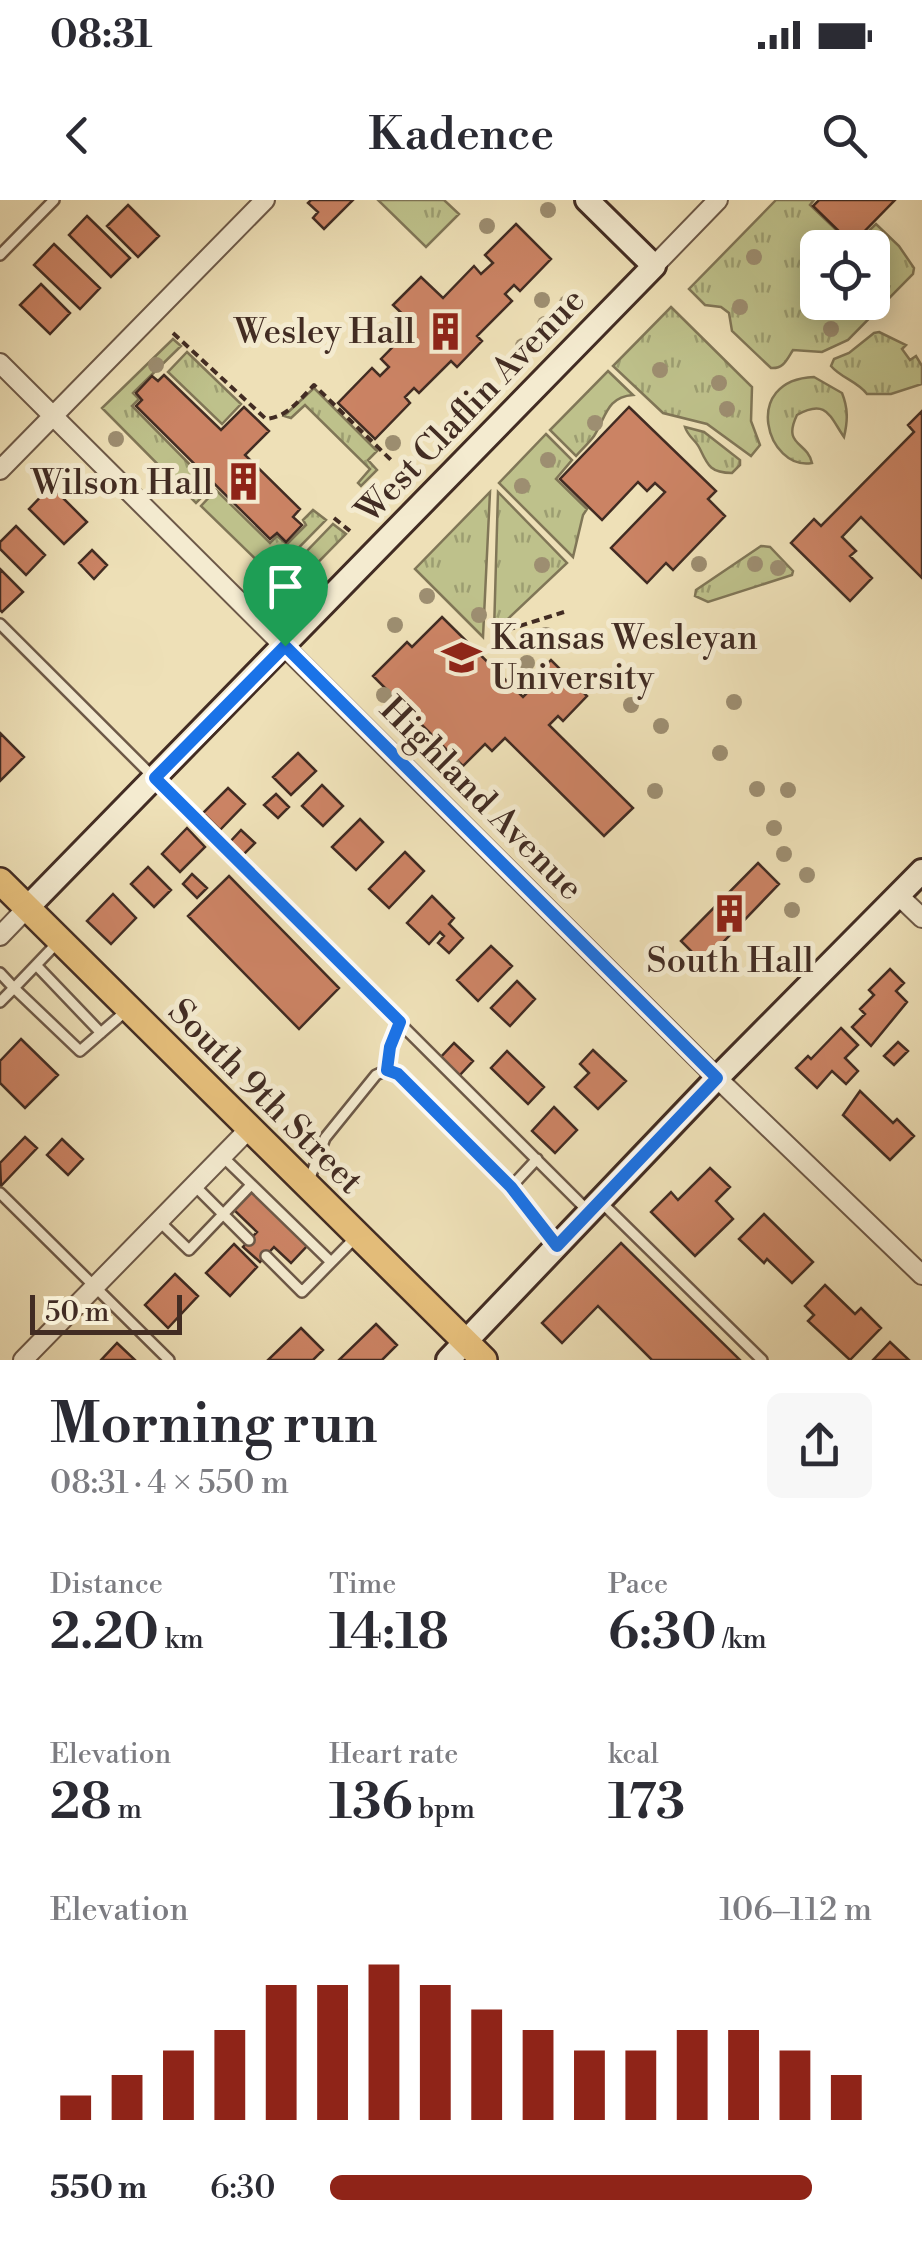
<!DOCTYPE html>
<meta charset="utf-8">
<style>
:root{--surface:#fff;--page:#f7f7f7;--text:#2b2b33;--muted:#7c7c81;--accent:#8f2418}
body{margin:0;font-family:"Libre Bodoni",serif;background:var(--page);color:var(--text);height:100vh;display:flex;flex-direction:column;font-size:38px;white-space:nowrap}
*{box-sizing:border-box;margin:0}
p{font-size:32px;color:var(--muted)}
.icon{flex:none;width:55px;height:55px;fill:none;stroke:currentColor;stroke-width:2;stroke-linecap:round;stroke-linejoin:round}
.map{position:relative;height:1160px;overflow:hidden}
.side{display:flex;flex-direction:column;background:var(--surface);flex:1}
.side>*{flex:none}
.buttons{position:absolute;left:800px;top:30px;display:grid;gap:20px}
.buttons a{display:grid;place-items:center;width:90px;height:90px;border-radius:15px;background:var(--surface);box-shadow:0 5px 25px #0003;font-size:50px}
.scale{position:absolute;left:30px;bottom:25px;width:152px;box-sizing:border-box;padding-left:10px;border:5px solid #422c23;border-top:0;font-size:28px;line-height:35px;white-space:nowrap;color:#422c23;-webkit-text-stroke:8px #f4ebd0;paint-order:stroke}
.pin{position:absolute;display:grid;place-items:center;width:85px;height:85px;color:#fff;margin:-102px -42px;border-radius:50% 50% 50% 0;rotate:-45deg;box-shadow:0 0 10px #0007}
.pin .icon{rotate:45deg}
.round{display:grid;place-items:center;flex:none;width:105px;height:105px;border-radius:15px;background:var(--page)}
.overview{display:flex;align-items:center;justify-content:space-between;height:170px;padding:0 50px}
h1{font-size:55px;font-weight:600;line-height:75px}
.stats{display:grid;grid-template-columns:repeat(3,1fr);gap:15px;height:170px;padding:10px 50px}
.stats div{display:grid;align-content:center}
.stats b{font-size:50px;font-weight:600}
.stats small{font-size:28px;font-weight:400}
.stats p{font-size:28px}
.chart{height:280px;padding:20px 50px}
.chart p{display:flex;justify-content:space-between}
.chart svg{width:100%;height:180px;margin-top:10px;stroke:var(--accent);stroke-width:6}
ul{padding:0 50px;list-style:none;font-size:32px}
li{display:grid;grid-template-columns:160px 120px 1fr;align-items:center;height:75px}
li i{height:25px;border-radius:12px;background:var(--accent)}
.status{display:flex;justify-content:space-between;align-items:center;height:70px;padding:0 50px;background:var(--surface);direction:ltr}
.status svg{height:28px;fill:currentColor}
header{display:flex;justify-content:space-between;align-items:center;height:130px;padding:0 50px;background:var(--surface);font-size:45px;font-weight:600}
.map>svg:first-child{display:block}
.grass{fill:url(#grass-tufts);stroke:#807657;stroke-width:2.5;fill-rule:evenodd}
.building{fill:#cb8364;stroke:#422c23;stroke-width:2.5}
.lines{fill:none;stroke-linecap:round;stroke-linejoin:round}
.lane-casing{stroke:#6d5948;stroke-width:14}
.street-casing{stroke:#6d5948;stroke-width:22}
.secondary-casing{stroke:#422c23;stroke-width:28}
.primary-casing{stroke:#422c23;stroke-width:30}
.path{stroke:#422c23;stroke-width:4;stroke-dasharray:8 5;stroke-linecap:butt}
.lane{stroke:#f4ebd0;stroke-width:9}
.street{stroke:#f4ebd0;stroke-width:18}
.secondary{stroke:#f4ebd0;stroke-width:22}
.primary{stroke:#e7c07c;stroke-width:25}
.tree{fill:#9d8e71}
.route-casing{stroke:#fff;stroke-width:20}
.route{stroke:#1a73e8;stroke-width:12}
.labels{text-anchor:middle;stroke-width:10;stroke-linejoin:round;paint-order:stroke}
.poi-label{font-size:35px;fill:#422c23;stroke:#f4ebd0;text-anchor:end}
.street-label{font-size:35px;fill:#422c23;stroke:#f4ebd0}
</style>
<div class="status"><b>08:31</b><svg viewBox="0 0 49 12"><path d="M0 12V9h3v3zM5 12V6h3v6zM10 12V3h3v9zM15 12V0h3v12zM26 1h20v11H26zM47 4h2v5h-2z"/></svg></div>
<header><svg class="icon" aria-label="back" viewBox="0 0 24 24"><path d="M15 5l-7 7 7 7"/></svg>Kadence<svg class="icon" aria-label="search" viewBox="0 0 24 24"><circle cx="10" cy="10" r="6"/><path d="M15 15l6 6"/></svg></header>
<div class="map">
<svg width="922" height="1160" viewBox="0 0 922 1160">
<defs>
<pattern id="grass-tufts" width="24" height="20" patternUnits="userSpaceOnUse" patternTransform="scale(2.5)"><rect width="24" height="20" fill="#bec18b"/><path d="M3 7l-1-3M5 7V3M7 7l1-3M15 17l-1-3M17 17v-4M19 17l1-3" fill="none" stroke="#9c9d71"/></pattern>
</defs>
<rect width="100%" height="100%" fill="#eee0b7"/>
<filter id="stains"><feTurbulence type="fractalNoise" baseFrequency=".002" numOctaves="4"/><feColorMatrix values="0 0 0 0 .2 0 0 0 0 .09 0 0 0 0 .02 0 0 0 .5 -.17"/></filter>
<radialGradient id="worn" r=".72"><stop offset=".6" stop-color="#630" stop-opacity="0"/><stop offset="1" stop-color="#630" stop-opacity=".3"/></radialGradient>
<!-- grass -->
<path class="grass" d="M378,0H444L459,14L426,47Z
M776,0H814L810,5L853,46L876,24L899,46L914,68L913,74L848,140L822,152L793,150C787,159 784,169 771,168L732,131L729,113L721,107L705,105L689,89ZM818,48H872V102H818Z
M671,107L752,187L751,221L760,245L751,256L707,224L663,213L613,166Z
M879,132L906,145L902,149L910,160L916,156L922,166V184L891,194H867C857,181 841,178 831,166L834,159L849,153L874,133Z
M173,139L181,146L133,193L139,199L132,206L212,287L196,303L102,208Z
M187,152L241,204L222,224L168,172Z
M608,171L633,195C606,197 606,218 594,236C589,243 581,250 576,256L550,230Z
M814,177L842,193C848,208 848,220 844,237C830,217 827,198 797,215C782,246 807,241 812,263C767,271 740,180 814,177Z
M314,188L377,251L368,260L377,270L361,286L358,283L370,269L305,205L291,218L284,216Z
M685,227L704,232L740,260V265L732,273C711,273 708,266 700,249C696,240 688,237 685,227Z
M546,234L572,260L556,279L587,309L583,315L573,357L499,283Z
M216,290L270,343L277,336L287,344L306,325L303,320L313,310L326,320L272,375L201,306Z
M490,292L483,437L415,369Z
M498,292L567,363L494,432Z
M333,324L346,334L288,393L277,382Z
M761,346L770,347L793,371L792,375L708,402L695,396L696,390Z"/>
<!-- building -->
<path class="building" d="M311,0H353L324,29L313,18L318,12L308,3Z
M819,0H895L852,44L813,6Z
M128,5L159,36L138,57L107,26Z
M87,16L130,58L111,77L69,35Z
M516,24L551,59L520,91L514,85L505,94L512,101L477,136L482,141L457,167L451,161L419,193L414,188L405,197L410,203L375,239L338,203L372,168L380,176L389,167L381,159L414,125L393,105L421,77L443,98L474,66L481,74L493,63L485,55Z
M54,44L100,88L80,109L34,65Z
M41,84L70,113L50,134L20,105Z
M164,175L221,230L244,207L269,231L245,255L300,309L293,317L302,325L286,342L277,333L270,339L136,206L142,200L136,193L152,176L158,181Z
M629,207L716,291L708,299L725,316L673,370L666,363L647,383L611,348L665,292L655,283L647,291L638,282L602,320L560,279Z
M922,211V378L861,317L842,337L856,351L850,356L872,378L850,401L791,343L814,319L821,326L914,232L908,225Z
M51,286L87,322L64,344L29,309Z
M16,326L45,355L26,375L0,349V342Z
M92,350L107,365L94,379L79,363Z
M0,369L23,392L2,412L0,410Z
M442,417L523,497L531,489L527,485L551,460L587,496L563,521L558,516L549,525L633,608L604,636L505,538L492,551L485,544L463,566L373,476L407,442L412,447Z
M0,533L24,557L0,581Z
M298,553L316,571L291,595L273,577Z
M322,585L343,606L323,626L302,606Z
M228,588L245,604L220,630L203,613Z
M276,594L289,607L278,618L264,605Z
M360,619L383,642L356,670L332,647Z
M187,628L205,647L180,672L162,654Z
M241,630L255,643L242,656L229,643Z
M405,652L424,671L389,708L369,689Z
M758,663L779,684L703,763L681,741Z
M148,667L171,690L154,707L131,684Z
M192,674L207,688L197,698L183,684Z
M229,676L339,788L299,829L188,716Z
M113,694L136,718L111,744L87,721Z
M432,696L454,718L449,724L463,738L449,753L438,743L444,736L440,732L429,744L407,723Z
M491,746L512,766L478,801L457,780Z
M890,769L904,783L896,791L907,802L871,846L852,827L865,814L860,809L874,795L869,790Z
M517,781L535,799L510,826L491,808Z
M841,828L858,845L845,858L858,871L846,884L832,871L817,888L796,868L808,856L811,859Z
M21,839L58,875L25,908L0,883V861Z
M898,842L908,851L894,865L884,856Z
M454,843L473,861L459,876L440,858Z
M593,850L626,881L598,909L575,887L589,873L580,864Z
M507,851L544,887L528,904L491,868Z
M860,891L893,923L897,919L914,936L890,960L843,915Z
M554,907L577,930L555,953L532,931Z
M25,937L37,948L1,986L0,963Z
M62,939L83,959L68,975L47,955Z
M710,968L730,987L716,1001L733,1019L695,1056L651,1012L671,992L678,1000Z
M250,991L308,1045L291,1063L274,1047L260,1062L243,1047L257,1032L233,1009Z
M764,1014L813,1062L792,1083L767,1059L764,1063L739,1039Z
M621,1043L740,1160H652L598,1106L562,1143L542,1123Z
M234,1044L257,1067L230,1096L206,1073Z
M175,1074L198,1096L168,1128L145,1105Z
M825,1085L855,1114L861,1108L881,1128L850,1160L808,1121L814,1115L805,1106Z
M376,1124L397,1145L382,1160H339Z
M301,1128L323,1150L313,1160H268Z
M890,1142L909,1160H873Z
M117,1143L135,1160H101Z"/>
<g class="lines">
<defs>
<path id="lane" d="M0,55L54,0
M0,424L587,1010
M36,765L101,833
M0,773L14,788L58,742
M0,802L14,788L80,851L126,811
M387,870L389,847L399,822
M222,956L331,1062
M308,983L325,938L376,875L387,870L398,874L511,987L556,1043
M194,985L249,1040
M511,987L537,959
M0,993L169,1160
M600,1001L762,1160
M159,1021L189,1050L251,985
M266,1056L302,1092L355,1038"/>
<path id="street" d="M654,66L718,0
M0,163L717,878L922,1075
M0,270L265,0
M898,695L922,718
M0,736L27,708
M23,1160L249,929"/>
<path id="secondary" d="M27,708L654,66L587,0
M448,1160L717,878L922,671"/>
<path id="primary" d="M0,681L484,1160"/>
</defs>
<!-- lane casing -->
<use href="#lane" class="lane-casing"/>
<!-- street casing -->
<use href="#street" class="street-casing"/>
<!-- secondary casing -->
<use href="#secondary" class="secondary-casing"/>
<!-- primary casing -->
<use href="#primary" class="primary-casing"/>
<!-- path -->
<path class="path" d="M173,133L266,219C288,217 300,199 314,185L391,260
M334,318L350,331
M507,430L564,412"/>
<!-- lane -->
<use href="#lane" class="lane"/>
<!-- street -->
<use href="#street" class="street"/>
<!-- secondary -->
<use href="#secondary" class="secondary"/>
<!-- primary -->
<use href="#primary" class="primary"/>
</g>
<!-- trees -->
<g class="tree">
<circle cx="548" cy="10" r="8"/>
<circle cx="487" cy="26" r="8"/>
<circle cx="754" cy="57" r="8"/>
<circle cx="542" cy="100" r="8"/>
<circle cx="567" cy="103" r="8"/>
<circle cx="740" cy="107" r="8"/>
<circle cx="545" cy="124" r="8"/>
<circle cx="831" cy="129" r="8"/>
<circle cx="523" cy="146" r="8"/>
<circle cx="156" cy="165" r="8"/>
<circle cx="660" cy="170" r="8"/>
<circle cx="719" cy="183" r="8"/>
<circle cx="727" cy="209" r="8"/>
<circle cx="595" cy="223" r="8"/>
<circle cx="116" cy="239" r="8"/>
<circle cx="393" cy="243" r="8"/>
<circle cx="548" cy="260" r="8"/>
<circle cx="522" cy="286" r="8"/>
<circle cx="699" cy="364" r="8"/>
<circle cx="755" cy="364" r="8"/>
<circle cx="542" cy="365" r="8"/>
<circle cx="778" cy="368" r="8"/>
<circle cx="427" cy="396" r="8"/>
<circle cx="479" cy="415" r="8"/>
<circle cx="395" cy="425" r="8"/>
<circle cx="546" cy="435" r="8"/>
<circle cx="527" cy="463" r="8"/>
<circle cx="384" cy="495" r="8"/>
<circle cx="734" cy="502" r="8"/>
<circle cx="631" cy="505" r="8"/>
<circle cx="409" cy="523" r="8"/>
<circle cx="661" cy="526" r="8"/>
<circle cx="720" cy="553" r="8"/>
<circle cx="453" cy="566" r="8"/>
<circle cx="757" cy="589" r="8"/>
<circle cx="788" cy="590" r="8"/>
<circle cx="655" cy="591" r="8"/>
<circle cx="774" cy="628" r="8"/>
<circle cx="784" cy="654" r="8"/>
<circle cx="807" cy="675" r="8"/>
<circle cx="792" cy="710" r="8"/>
</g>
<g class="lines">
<defs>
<path id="route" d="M285,446L717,878L557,1046L511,987L398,874L387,870L390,847L400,822L155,578Z"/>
</defs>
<!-- route casing -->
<use href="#route" class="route-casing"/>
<!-- route -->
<use href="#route" class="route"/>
</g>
<!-- icons -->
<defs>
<symbol id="building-bare" viewBox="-9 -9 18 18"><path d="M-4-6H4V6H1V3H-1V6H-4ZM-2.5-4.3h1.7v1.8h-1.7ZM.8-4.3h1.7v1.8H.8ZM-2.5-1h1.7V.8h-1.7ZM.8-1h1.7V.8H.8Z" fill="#8f2418" stroke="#f4ebd0" stroke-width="2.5" paint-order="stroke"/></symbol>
<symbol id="university-bare" viewBox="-9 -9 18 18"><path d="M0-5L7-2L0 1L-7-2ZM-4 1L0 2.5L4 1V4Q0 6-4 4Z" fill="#8f2418" stroke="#f4ebd0" stroke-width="2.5" paint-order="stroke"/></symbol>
</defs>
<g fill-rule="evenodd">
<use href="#building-bare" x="418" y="104" width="55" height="55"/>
<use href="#building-bare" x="216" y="254" width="55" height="55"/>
<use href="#university-bare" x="434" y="430" width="55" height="55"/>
<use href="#building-bare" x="702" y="686" width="55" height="55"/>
</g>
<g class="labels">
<!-- poi labels -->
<g class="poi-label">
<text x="415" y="143">Wesley Hall</text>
<text x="213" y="294">Wilson Hall</text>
<text x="491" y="449" text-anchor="start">Kansas Wesleyan<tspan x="491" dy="40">University</tspan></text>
<text x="730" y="772" text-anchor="middle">South Hall</text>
</g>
<!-- street labels -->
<g class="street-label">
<text transform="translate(470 205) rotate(-46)" y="12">West Claflin Avenue</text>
<text transform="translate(482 598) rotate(45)" y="12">Highland Avenue</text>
<text transform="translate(266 896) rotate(45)" y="12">South 9th Street</text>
</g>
</g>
<rect width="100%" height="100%" filter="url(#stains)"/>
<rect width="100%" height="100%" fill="url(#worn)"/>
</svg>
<div class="buttons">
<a><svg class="icon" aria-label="locate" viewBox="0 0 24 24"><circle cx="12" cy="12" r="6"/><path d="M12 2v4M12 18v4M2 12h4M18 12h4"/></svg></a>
</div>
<div class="scale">50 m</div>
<div class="pin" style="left:285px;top:446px;background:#1e9e55"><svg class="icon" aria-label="arrive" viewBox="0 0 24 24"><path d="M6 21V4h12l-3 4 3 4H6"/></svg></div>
</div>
<section class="side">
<div class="overview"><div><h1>Morning run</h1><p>08:31 · 4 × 550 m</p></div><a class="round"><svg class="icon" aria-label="share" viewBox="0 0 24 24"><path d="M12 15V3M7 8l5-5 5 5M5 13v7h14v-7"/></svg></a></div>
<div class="stats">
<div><p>Distance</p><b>2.20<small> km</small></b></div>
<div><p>Time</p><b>14:18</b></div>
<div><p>Pace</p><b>6:30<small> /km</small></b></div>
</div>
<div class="stats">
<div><p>Elevation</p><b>28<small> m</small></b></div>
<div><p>Heart rate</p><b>136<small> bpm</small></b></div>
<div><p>kcal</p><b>173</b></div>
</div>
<div class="chart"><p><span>Elevation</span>106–112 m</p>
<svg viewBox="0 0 160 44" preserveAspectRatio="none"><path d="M5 44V38M15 44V33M25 44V27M35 44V22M45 44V11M55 44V11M65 44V6M75 44V11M85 44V17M95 44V22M105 44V27M115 44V27M125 44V22M135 44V22M145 44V27M155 44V33"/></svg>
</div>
<ul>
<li><b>550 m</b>6:30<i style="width:89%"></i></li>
</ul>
</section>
